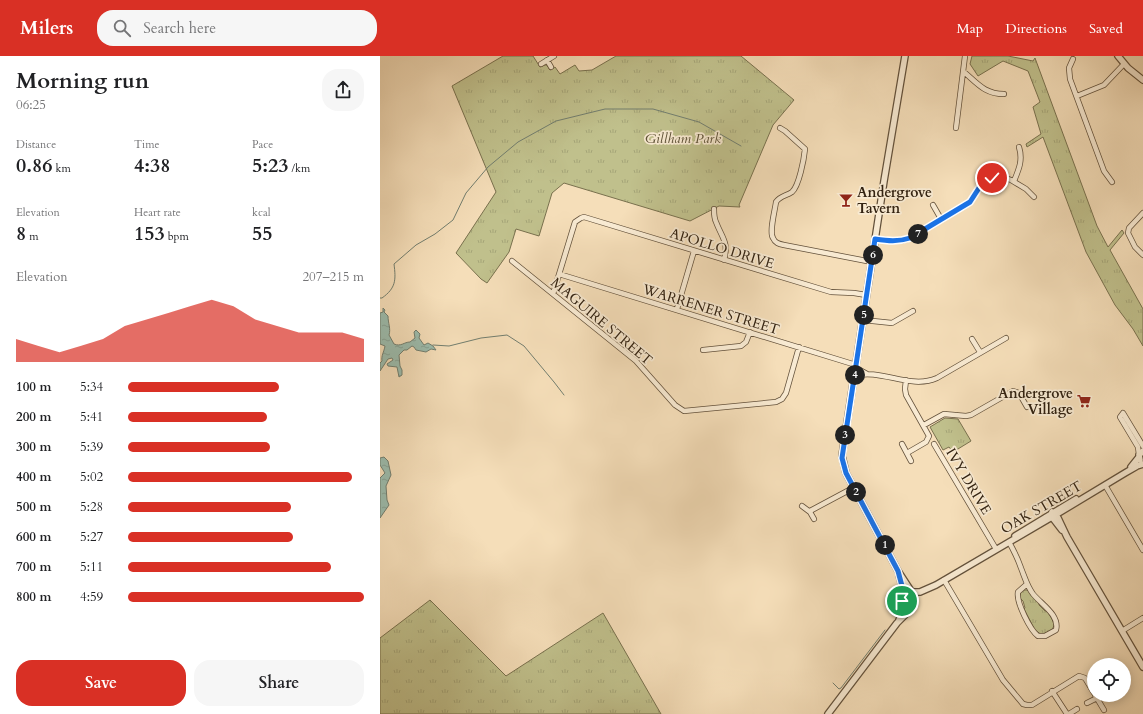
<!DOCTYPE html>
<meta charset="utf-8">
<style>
:root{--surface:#fff;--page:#f6f6f6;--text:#202124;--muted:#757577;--accent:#d93025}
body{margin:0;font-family:Cardo,serif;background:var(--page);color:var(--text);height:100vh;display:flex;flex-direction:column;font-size:15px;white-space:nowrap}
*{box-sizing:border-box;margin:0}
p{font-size:13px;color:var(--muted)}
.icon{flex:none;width:22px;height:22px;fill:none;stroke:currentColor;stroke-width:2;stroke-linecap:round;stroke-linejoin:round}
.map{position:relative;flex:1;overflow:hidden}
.sheet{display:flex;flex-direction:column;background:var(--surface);width:380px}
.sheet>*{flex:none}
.tools{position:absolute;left:707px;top:602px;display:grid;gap:8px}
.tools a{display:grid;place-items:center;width:44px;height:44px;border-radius:50%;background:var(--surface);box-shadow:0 2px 10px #0003;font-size:20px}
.pin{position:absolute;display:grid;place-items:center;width:34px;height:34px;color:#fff;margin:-17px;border:2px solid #fff;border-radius:50%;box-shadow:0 1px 4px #0007}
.km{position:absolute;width:20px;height:20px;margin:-10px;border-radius:50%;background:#222;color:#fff;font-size:11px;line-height:20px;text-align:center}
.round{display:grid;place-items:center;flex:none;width:42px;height:42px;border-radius:16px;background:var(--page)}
.summary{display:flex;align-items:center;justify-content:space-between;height:68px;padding:0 16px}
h1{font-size:22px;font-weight:800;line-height:30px}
.metrics{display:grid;grid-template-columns:repeat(3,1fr);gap:6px;height:68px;padding:4px 16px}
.metrics div{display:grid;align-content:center}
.metrics b{font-size:20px;font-weight:800}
.metrics small{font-size:11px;font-weight:400}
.metrics p{font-size:11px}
.chart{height:112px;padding:8px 16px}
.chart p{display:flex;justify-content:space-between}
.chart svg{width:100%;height:72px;margin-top:4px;fill:var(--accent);opacity:.7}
.primary-button{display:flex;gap:8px;margin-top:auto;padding:8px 16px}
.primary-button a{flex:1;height:46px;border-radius:16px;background:var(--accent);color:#fff;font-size:16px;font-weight:800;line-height:46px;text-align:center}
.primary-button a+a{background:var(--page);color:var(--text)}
ul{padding:0 16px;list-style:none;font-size:13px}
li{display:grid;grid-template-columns:64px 48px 1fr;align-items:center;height:30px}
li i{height:10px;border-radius:5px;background:var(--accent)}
header{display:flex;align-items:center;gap:24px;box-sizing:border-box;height:56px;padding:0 20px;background:var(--accent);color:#fff}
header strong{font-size:19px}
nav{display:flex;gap:22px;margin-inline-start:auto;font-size:14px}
.search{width:280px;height:36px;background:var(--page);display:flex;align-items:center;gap:10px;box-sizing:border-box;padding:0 14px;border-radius:16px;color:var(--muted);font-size:15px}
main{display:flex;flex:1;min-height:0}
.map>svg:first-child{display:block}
.park{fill:url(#park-tufts);stroke:#79714e}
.water{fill:url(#water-ripples);stroke:#727e6f}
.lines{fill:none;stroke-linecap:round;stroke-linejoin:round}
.stream{stroke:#727e6f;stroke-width:1}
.minor-casing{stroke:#63513b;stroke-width:6}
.tertiary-casing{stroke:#63513b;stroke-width:8}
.minor{stroke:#f8ead2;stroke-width:4.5}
.tertiary{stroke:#f8ead2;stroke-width:5.5}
.route-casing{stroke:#fff;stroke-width:8}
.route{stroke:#1a73e8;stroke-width:5}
.labels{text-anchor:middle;stroke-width:3.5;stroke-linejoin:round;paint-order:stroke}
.park-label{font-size:14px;font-style:italic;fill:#5d5136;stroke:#f8ead2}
.poi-label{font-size:14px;font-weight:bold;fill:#322211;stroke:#f8ead2;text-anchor:start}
.street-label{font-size:14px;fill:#322211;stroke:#f8ead2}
</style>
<header>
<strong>Milers</strong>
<div class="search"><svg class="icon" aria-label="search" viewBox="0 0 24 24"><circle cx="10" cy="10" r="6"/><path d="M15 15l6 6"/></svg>Search here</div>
<nav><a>Map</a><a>Directions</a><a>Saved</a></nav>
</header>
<main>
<section class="sheet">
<div class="summary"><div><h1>Morning run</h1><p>06:25</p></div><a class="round"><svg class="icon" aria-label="share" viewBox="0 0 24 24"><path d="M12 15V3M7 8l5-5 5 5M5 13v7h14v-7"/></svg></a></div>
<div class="metrics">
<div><p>Distance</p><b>0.86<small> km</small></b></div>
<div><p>Time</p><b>4:38</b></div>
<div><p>Pace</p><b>5:23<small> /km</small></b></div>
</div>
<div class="metrics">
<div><p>Elevation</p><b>8<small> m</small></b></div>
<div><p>Heart rate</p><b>153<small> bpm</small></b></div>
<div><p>kcal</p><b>55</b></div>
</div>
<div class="chart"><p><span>Elevation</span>207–215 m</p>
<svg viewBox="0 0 160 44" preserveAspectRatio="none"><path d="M0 44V30L10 34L20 38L30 34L40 30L50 22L60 18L70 14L80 10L90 6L100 10L110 18L120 22L130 26L140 26L150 26L160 30V44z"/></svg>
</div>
<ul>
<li><b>100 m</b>5:34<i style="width:64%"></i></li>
<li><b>200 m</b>5:41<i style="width:59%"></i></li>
<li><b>300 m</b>5:39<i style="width:60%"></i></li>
<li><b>400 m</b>5:02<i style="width:95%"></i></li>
<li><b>500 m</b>5:28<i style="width:69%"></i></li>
<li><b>600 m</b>5:27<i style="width:70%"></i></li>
<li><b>700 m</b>5:11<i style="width:86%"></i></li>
<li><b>800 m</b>4:59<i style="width:100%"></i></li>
</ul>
<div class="primary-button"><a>Save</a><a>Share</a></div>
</section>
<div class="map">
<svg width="763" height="658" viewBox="0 0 763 658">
<defs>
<pattern id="park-tufts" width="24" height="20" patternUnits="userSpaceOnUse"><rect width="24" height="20" fill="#c0c08c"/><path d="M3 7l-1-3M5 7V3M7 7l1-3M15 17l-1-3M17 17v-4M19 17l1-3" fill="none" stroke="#a5a578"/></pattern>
<pattern id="water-ripples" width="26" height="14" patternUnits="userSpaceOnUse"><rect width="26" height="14" fill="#9cbcad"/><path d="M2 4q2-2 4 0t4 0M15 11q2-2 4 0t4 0" fill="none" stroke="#87a194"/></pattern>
</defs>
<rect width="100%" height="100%" fill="#f5deb9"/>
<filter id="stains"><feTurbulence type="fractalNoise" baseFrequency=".005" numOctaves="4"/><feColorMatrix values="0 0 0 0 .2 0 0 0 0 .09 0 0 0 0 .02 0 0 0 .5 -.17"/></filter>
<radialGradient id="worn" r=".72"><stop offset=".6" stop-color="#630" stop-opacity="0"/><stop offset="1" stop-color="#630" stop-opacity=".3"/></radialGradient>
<!-- park -->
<path class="park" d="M123,0H153L160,11L165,9H167L170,14L175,11L180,18L195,9L199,15L212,14L236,0H361L414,44L393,69L359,149L360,151L339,150L310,165L184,127L172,137L159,180L136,173L129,196L107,227L101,223L76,197L116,136L72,30Z
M592,0H628L653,5L655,2L717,170L728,191L742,174L744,177L730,194L763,253V290L753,273L735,249L706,196L663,81L647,91L646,88L661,78L653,51L660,46L648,15L623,5L598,20L590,8Z
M565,362L578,363L591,385L573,396L569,391L563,394L550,371Z
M643,534H648L659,547V549L665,555H667L672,563L674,569L672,575L671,574L662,579L655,574L644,553L645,552L643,545L640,542V537Z
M50,544L126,620L223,557L281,658H0V582Z"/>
<!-- water -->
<path class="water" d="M3,252L5,254L4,256L8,260C8,267 11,273 9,279L14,288C21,291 24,286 30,286L35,282L34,276L36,274L40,278L39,282L44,289L48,287L53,290L56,294L51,293L46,296L36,294L34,291L32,290L27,294H24L19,299L20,310L22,314V319L19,321L17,311L8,310L7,308L13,304L12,302L8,303L0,315V307L2,305C1,300 4,296 5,290L0,288V257L3,256Z
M4,401L8,405L11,419L6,430L7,444L9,449L0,462V422L5,417L0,409V402Z"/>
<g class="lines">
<!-- stream -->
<path class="stream" d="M0,242H2C16,232 16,224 14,208L36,189L55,178L73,164L86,137L108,111L138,86L176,65L225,53H273L319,66L361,90
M53,289L69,290L101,282L127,279L144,290L174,326L184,339
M453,627L459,633L461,632L505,574"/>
<defs>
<path id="minor" d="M693,3L689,12L690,23L724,115L732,126
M167,4L171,11
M161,8L174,0
M584,16C598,28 605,38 624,38
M697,40L724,29L744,8
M400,72L405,75L425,93C424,103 419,130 412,136C406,140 400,140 396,146C395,154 389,176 393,182C395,187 399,188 404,189L492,206
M576,72L585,0
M634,125C639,113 643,104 639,91
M553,149L561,163
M334,153C334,157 334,162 336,166C342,182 349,186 344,204
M763,157L749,172L748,177L755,191L763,199
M495,183L520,185L531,182L590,146L599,132L612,122L623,121L631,124L646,133L654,141
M132,205L256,305L295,349L304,355L396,346L402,343L406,337L419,291
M179,218L476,309
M173,238L195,166L201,162L204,161L451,236L474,237L486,239
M297,253L314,195
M483,264L512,267L533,255
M592,283L600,296
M323,294L361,290L366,286L370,276
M476,312L487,318
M474,320C501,312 530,334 557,322L626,282
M526,324L525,333L526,339L549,380L546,386L527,397
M544,369L564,358L586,360L591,359L633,335L639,337L647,351
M522,388L531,405
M554,388L616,493
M759,399L758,391L740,361L743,357L763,390
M725,429L763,494
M422,450L430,456L434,463
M430,455L473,432
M629,486C634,495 638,503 641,512C645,522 647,530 653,538C661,548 680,559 676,574L665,580H658C650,574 636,546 638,536L647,528
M564,524L623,624L643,648L647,649H652L699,620L705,622L714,637
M742,575L763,562
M672,635L687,658
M715,639L724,654
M707,647L717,642
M689,658L697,653"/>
<path id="tertiary" d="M525,0L504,125L462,400L466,417L518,515L531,535
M738,0L748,12L763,24
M760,404L759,399L763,395
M751,411L759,401
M672,456L676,459L678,462L687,481L763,611
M672,458V461L682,474
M635,480L696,443
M519,519L522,530L521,538
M520 541a7 7 0 1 1 14 0a7 7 0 1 1-14 0Z
M532,536H540L556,529L672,461L745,417L757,410L763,408
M519,564L523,554L522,544
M448,658L517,567L526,558L532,545"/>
</defs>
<!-- minor casing -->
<use href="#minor" class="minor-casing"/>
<!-- tertiary casing -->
<use href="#tertiary" class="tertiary-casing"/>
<!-- minor -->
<use href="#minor" class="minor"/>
<!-- tertiary -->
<use href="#tertiary" class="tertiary"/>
</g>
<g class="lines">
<defs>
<path id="route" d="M522,545L521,540L522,530L518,515L466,417L462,402L495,183C508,185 518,186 530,182L590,146L599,132L612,122"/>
</defs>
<!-- route casing -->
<use href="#route" class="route-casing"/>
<!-- route -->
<use href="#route" class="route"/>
</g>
<!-- icons -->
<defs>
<symbol id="bar-bare" viewBox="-9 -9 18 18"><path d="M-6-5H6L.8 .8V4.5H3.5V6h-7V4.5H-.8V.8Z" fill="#8f2418" stroke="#f8ead2" stroke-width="2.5" paint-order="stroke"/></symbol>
<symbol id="supermarket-bare" viewBox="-9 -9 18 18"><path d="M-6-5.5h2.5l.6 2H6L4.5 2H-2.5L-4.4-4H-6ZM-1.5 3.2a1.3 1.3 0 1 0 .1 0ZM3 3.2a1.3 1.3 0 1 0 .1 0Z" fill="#8f2418" stroke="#f8ead2" stroke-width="2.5" paint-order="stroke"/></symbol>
</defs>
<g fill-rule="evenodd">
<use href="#bar-bare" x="456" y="134" width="20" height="20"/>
<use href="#supermarket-bare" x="694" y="335" width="20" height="20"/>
</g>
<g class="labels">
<!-- park labels -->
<g class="park-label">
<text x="303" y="87">Gillham Park</text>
</g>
<!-- poi labels -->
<g class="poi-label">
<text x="477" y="141">Andergrove<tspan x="477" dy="16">Tavern</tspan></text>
<text x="693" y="342" text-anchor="end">Andergrove<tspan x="693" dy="16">Village</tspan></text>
</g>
<!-- street labels -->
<g class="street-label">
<text transform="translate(342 192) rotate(17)" y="5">APOLLO DRIVE</text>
<text transform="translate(331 253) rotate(17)" y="5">WARRENER STREET</text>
<text transform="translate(222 265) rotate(40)" y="5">MAGUIRE STREET</text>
<text transform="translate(589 425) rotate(59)" y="5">IVY DRIVE</text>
<text transform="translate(661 451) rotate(-30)" y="5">OAK STREET</text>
</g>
</g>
<rect width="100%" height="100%" filter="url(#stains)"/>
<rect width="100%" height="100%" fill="url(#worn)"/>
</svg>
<div class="tools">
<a><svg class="icon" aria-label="locate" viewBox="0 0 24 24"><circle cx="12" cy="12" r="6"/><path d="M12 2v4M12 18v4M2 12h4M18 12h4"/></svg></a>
</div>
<div class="pin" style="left:522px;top:545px;background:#1e9e55"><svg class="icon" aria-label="arrive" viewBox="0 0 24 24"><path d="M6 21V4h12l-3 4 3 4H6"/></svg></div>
<div class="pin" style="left:612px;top:122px;background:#d93025"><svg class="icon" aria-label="check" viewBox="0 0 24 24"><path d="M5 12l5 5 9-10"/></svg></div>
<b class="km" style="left:505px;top:489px">1</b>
<b class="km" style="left:476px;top:436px">2</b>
<b class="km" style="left:465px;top:379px">3</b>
<b class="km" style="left:475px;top:319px">4</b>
<b class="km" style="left:484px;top:259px">5</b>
<b class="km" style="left:493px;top:199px">6</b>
<b class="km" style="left:538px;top:178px">7</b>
</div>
</main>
